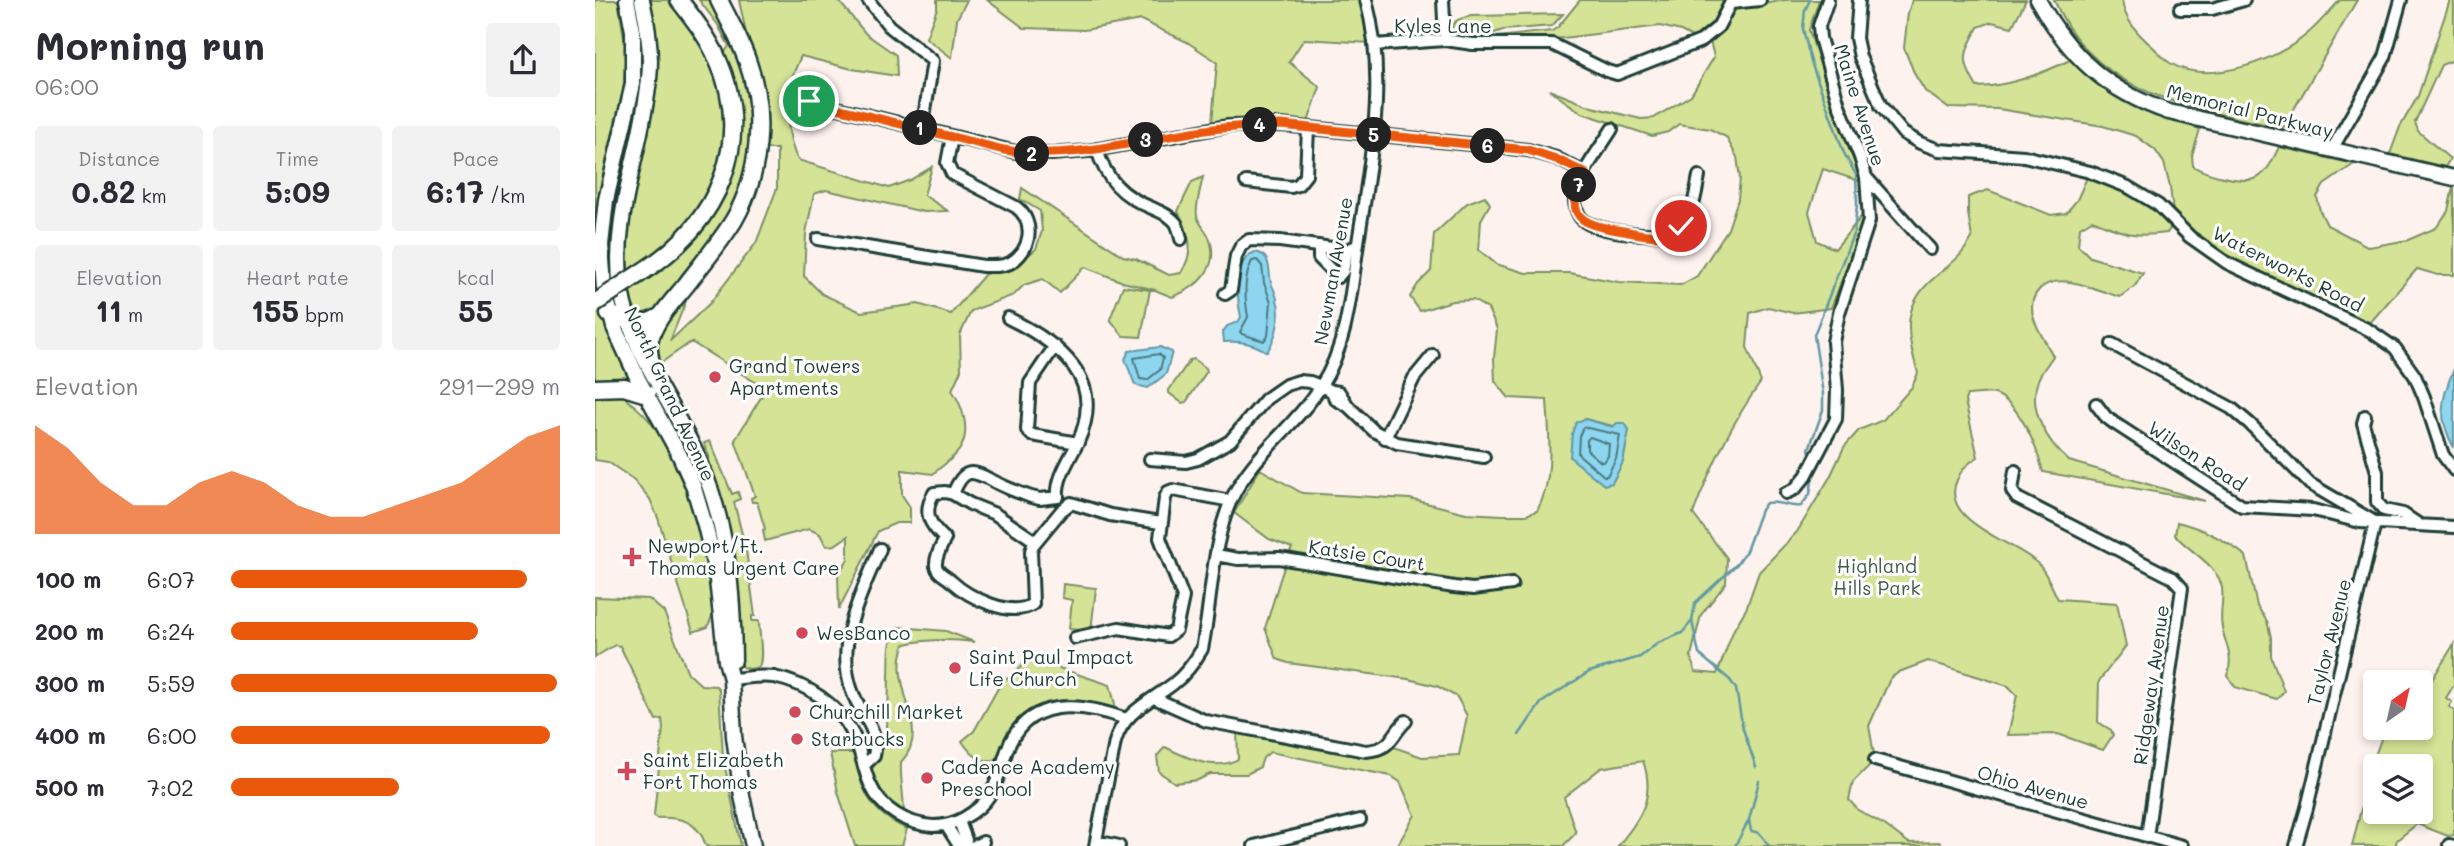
<!DOCTYPE html>
<meta charset="utf-8">
<style>
:root{--surface:#fff;--page:#f2f2f3;--text:#2b2b33;--muted:#7c7c81;--accent:#ea580c}
body{margin:0;font-family:Mali,sans-serif;background:var(--page);color:var(--text);height:100vh;display:flex;flex-direction:column;font-size:26px;white-space:nowrap}
*{box-sizing:border-box;margin:0}
p{font-size:23px;color:var(--muted)}
.icon{flex:none;width:38px;height:38px;fill:none;stroke:currentColor;stroke-width:2;stroke-linecap:round;stroke-linejoin:round}
.map{position:relative;flex:1;overflow:hidden}
.details{display:flex;flex-direction:column;background:var(--surface);width:595px}
.details>*{flex:none}
.needle{width:46px;rotate:34deg}
.buttons{position:absolute;left:1768px;top:670px;display:grid;gap:14px}
.buttons a{display:grid;place-items:center;width:70px;height:70px;border-radius:7px;background:var(--surface);box-shadow:0 4px 10px #0003;font-size:35px}
.pin{position:absolute;display:grid;place-items:center;width:60px;height:60px;color:#fff;margin:-30px;border:4px solid #fff;border-radius:50%;box-shadow:0 2px 7px #0007}
.km{position:absolute;width:35px;height:35px;margin:-18px;border-radius:50%;background:#222;color:#fff;font-size:19px;line-height:35px;text-align:center}
.round{display:grid;place-items:center;flex:none;width:74px;height:74px;border-radius:7px;background:var(--page)}
.summary{display:flex;align-items:center;justify-content:space-between;height:119px;padding:0 35px}
h1{font-size:38px;font-weight:700;line-height:52px}
.metrics{display:grid;grid-template-columns:repeat(3,1fr);gap:10px;height:119px;padding:7px 35px}
.metrics div{display:grid;align-content:center;border-radius:7px;background:var(--page);text-align:center}
.metrics b{font-size:30px;font-weight:700}
.metrics small{font-size:19px;font-weight:400}
.metrics p{font-size:19px}
.chart{height:196px;padding:14px 35px}
.chart p{display:flex;justify-content:space-between}
.chart svg{width:100%;height:126px;margin-top:7px;fill:var(--accent);opacity:.7}
ul{padding:0 35px;list-style:none;font-size:23px}
li{display:grid;grid-template-columns:112px 84px 1fr;align-items:center;height:52px}
li i{height:18px;border-radius:9px;background:var(--accent)}
main{display:flex;flex:1;min-height:0}
.map>svg:first-child{display:block}
.green{fill:#d4e396;stroke:#7a9065;stroke-width:2;fill-rule:evenodd}
.water{fill:#8ed5ef;stroke:#6298a4;stroke-width:2}
.lines{fill:none;stroke-linecap:round;stroke-linejoin:round}
.shore{stroke:#4b7a7f;stroke-width:2}
.stream{stroke:#6298a4;stroke-width:2.5}
.minor-casing{stroke:#1f3d34;stroke-width:16}
.major-casing{stroke:#1f3d34;stroke-width:19}
.highway-casing{stroke:#1f3d34;stroke-width:21}
.minor{stroke:#fff;stroke-width:10}
.major{stroke:#fff;stroke-width:14}
.highway{stroke:#fff;stroke-width:16}
.highway-bridge-casing{stroke:#1f3d34;stroke-width:21;stroke-linecap:butt}
.highway-bridge{stroke:#fff;stroke-width:16}
.route-casing{stroke:#fff;stroke-width:14}
.route{stroke:#ea580c;stroke-width:9}
.poi-dot{fill:#d1495b;stroke:#fff;stroke-width:2.5}
.labels{text-anchor:middle;stroke-width:6;stroke-linejoin:round;paint-order:stroke}
.street-label{font-size:19px;fill:#1f3d34;stroke:#fff}
.poi-label{font-size:19px;fill:#1f3d34;stroke:#fff;text-anchor:start}
.park-label{font-size:19px;fill:#435e48;stroke:#fff}
</style>
<main>
<section class="details">
<div class="summary"><div><h1>Morning run</h1><p>06:00</p></div><a class="round"><svg class="icon" aria-label="share" viewBox="0 0 24 24"><path d="M12 15V3M7 8l5-5 5 5M5 13v7h14v-7"/></svg></a></div>
<div class="metrics">
<div><p>Distance</p><b>0.82<small> km</small></b></div>
<div><p>Time</p><b>5:09</b></div>
<div><p>Pace</p><b>6:17<small> /km</small></b></div>
</div>
<div class="metrics">
<div><p>Elevation</p><b>11<small> m</small></b></div>
<div><p>Heart rate</p><b>155<small> bpm</small></b></div>
<div><p>kcal</p><b>55</b></div>
</div>
<div class="chart"><p><span>Elevation</span>291–299 m</p>
<svg viewBox="0 0 160 44" preserveAspectRatio="none"><path d="M0 44V6L10 14L20 26L30 34L40 34L50 26L60 22L70 26L80 34L90 38L100 38L110 34L120 30L130 26L140 18L150 10L160 6V44z"/></svg>
</div>
<ul>
<li><b>100 m</b>6:07<i style="width:90%"></i></li>
<li><b>200 m</b>6:24<i style="width:75%"></i></li>
<li><b>300 m</b>5:59<i style="width:99%"></i></li>
<li><b>400 m</b>6:00<i style="width:97%"></i></li>
<li><b>500 m</b>7:02<i style="width:51%"></i></li>
</ul>
</section>
<div class="map">
<svg width="1859" height="846" viewBox="0 0 1859 846">
<rect width="100%" height="100%" fill="#fef2ef"/>
<filter id="ink" filterUnits="userSpaceOnUse"><feTurbulence type="fractalNoise" baseFrequency=".0143" numOctaves="2"/><feDisplacementMap in="SourceGraphic" scale="14" xChannelSelector="R" yChannelSelector="G"/><feConvolveMatrix kernelMatrix="1 2 1 2 8 2 1 2 1" color-interpolation-filters="sRGB"/></filter>
<g filter="url(#ink)">
<!-- green -->
<path class="green" d="M0,0H23L31,51L28,95L0,221Z
M53,0H79L117,58L130,106V146L114,198L79,243L29,278L27,246L56,109Z
M104,0H121L157,93L156,156L135,219L60,314L44,317L30,289L94,244L114,218L135,172L128,55L134,46L123,25Z
M144,0H243L271,34L301,55L302,76L257,69L206,56C202,65 198,74 195,83C189,101 193,143 203,160L294,188L315,180L337,167L329,195L353,211L329,212L231,190L219,194L211,233L209,276L227,294L266,312L323,304L356,314L390,274L419,267L441,249L447,231L445,211L425,199L427,188L528,256L541,259L574,275L586,273C601,249 594,235 583,211L597,182L608,177C606,186 600,207 602,216C603,222 610,229 613,235C627,266 604,287 577,297L560,290L528,282L490,267L465,293L448,279L429,285L419,295L376,311L365,335L366,370L357,390C367,405 375,427 367,445C363,456 346,466 338,474L307,470V495L315,507V523H301L283,531L244,609L243,575L253,559V536L240,545L231,546L225,534L214,529L170,541L168,530L170,529L162,502H157L156,498L160,496L140,440L171,389L96,342L63,365C53,333 75,320 93,296L75,341L115,303L161,243L182,188V149H169L171,101L168,85L152,38Z
M342,0H372L362,19L357,58L331,38L342,8Z
M392,0H766L775,43L709,39L694,62L725,87L713,122L658,119L617,123L622,62L592,42L546,20L489,30L429,28Z
M985,0H1132L1120,25L1099,38L1086,31L1065,26L960,39H902L901,37L957,31L963,27Z
M1190,0H1224L1214,30L1244,123L1267,182L1228,169L1214,212L1222,241L1240,249L1270,212L1267,227L1236,308L1198,313L1173,307L1155,313L1152,347L1166,382C1137,422 1115,468 1098,514L1132,558L1131,583L1106,615L1096,656L1100,672L1122,674L1139,629L1151,609L1164,572L1202,532L1235,477L1249,447L1264,430L1288,420L1317,387L1323,373C1312,335 1305,307 1339,278C1357,262 1364,260 1377,238L1373,213V197L1393,190L1456,215L1471,213L1482,200L1493,175C1525,188 1553,201 1579,223L1572,233C1538,238 1528,233 1497,220L1485,227L1483,245L1495,257L1548,273L1540,286L1525,297C1501,290 1461,269 1443,291C1437,298 1436,307 1438,316C1442,330 1452,344 1458,356C1453,364 1446,372 1443,380C1432,410 1453,443 1474,461L1610,501L1448,472C1442,448 1425,403 1400,394C1393,392 1380,395 1372,395L1370,401L1383,457C1374,462 1366,470 1362,480C1343,521 1420,542 1441,562C1451,570 1457,588 1463,599L1522,603L1531,646L1504,681L1503,722L1516,730L1518,735L1508,750L1463,734L1413,735L1422,695L1413,686L1333,661L1304,672L1295,679L1274,726L1280,760L1258,782L1254,800L1263,810L1291,826L1314,843L1344,842L1348,846H1023C1045,818 1061,798 1048,761L1006,768L969,797L981,833L968,846H802L820,815L805,782L796,776L675,752L668,758L665,767L652,774H615L603,780L580,783L564,772L562,756L570,747C592,758 621,772 643,759L642,730L733,747L796,746L827,757L864,755L872,716L862,697L842,686L813,679L693,663L682,659L670,628C679,602 685,573 697,548L674,539L639,513L665,469L707,493L815,499L871,513L907,515H931L942,511C960,478 954,437 952,400L914,398L900,381L899,358L902,329L893,309L878,300L857,301L825,311L815,297L823,284L836,271L839,234L872,203L890,196L895,204L886,220L884,250L901,264L931,273H974L1024,282L1086,285L1102,276L1133,229L1143,199L1145,178L1142,157L1131,137L1115,129L1084,124L1073,132L1057,136L987,113L954,90L997,107L1046,119L1059,118L1096,95L1119,57L1115,41L1127,30L1141,9ZM990,419L1034,430L1028,462L1017,483Z
M1317,0H1431L1417,27L1397,22L1383,27C1369,54 1365,60 1382,87C1414,86 1449,73 1477,59C1487,68 1496,77 1506,85C1534,108 1571,119 1605,129L1597,156L1598,166C1610,174 1648,184 1662,178C1673,172 1679,157 1684,147L1759,164L1729,185L1722,197L1725,211L1732,225L1774,247L1813,240L1841,228L1853,211L1859,183V275H1843L1822,269L1774,324L1615,249L1593,230L1578,212L1575,187L1569,163L1560,150L1541,136L1508,126L1403,109L1353,108L1330,91L1320,75L1309,48L1313,13Z
M1459,0H1527C1529,20 1544,35 1559,48C1564,53 1569,59 1575,63C1613,86 1680,61 1711,35C1723,25 1734,12 1745,0H1762L1688,128C1598,108 1500,97 1459,0Z
M1855,0H1859V60L1846,65L1820,122L1823,131L1855,159L1850,167L1795,154L1805,127L1823,96Z
M968,14L957,26L908,30L885,38L854,34C857,20 863,19 876,16Z
M528,286L555,290L546,337L528,336L515,319Z
M5,305L15,338L36,383L14,378L0,380V309Z
M599,359L611,368L612,371L591,402L587,403L574,393V390L595,360Z
M29,391L32,400C80,432 105,524 114,579C115,589 120,602 118,611C118,616 114,622 113,627L98,632L63,518L55,499L39,480L13,462L0,460V393Z
M115,441L137,494L143,492L145,499L139,502L151,550L160,616H157V621H164C164,635 169,656 164,667L154,669L147,667L145,663L142,578L137,541L115,472L114,456L109,443Z
M1582,522C1608,528 1630,540 1651,556L1662,606L1672,621L1676,637V656L1689,691L1682,699L1640,687L1633,676C1638,652 1631,649 1627,627C1624,615 1629,601 1627,588C1624,566 1594,551 1580,535Z
M468,584L501,588L496,631L474,629L477,600L467,598Z
M0,597L54,599L69,612L93,673L106,685L121,686L124,689L128,757L146,846H111C103,820 85,817 61,818L59,815L68,728L67,719L61,720L25,646L20,645L0,657Z
M303,627L351,631L379,642C356,639 333,639 310,644C291,685 339,729 306,762C305,780 309,796 309,813C291,803 282,790 275,771C296,747 293,706 294,675C295,658 292,641 303,627Z
M1859,644V685L1851,698L1857,702L1854,707L1859,710V835L1853,836L1822,824L1802,840L1800,846H1757L1777,764L1790,728H1825V699ZM1825,766V812H1780V766Z
M434,658L515,685L520,704L518,709C502,704 486,699 469,700C437,703 411,729 403,759C386,764 376,755 367,741L379,731L407,681L416,677Z
M235,753H259C265,790 276,813 312,829L307,846H260L243,792Z"/>
<!-- water -->
<path class="water" d="M660,252C677,255 673,270 676,283C678,288 681,293 682,299C687,316 681,338 672,352C658,343 646,341 629,342L628,332L632,326L643,322L646,317C642,299 638,260 660,252Z
M565,347L577,352L571,374L553,388L540,385L530,359L534,351Z
M1859,369V448C1843,418 1845,400 1859,369Z
M990,419L1018,427L1022,423H1030L1034,430L1028,462L1017,483L1009,485L975,457L977,434L981,422Z"/>
<g class="lines">
<!-- shore -->
<path class="shore" d="M662,260L667,266L669,283L676,302L673,336L669,341L647,334L645,332L653,317C650,299 648,279 657,261Z
M564,354L568,358L565,370L552,380L545,379L539,358Z
M988,427L1025,435L1021,459L1012,476H1009L983,454L984,436Z
M995,437L1014,444L1013,456L1009,462H1006L992,450V440Z"/>
<!-- stream -->
<path class="stream" d="M1215,0L1210,10L1208,29L1216,62L1249,153L1261,175L1262,205L1259,232L1219,335L1228,394V410L1214,449L1217,458
M924,735L946,703L955,697L994,672L1045,657L1063,643L1087,633L1097,621
M1161,767L1148,729L1141,689L1135,680L1104,654L1097,621L1100,603L1142,564L1151,551L1166,510L1171,503C1184,500 1193,508 1206,506L1215,494L1219,468
M1154,820L1156,831C1167,832 1167,837 1174,846
M1140,846L1154,820L1164,781"/>
<defs>
<path id="minor" d="M273,0L294,26L338,61L327,129
M848,0L850,40
M1264,0L1261,38L1265,57L1286,106L1308,133L1325,143L1344,150L1429,156L1495,172L1533,187L1563,205L1595,237L1632,263L1774,330L1800,348L1820,376L1829,397L1848,455L1859,470
M1136,3L1165,0
M1585,9H1617L1649,0
M779,45L850,40L878,44H957L1012,71L1022,74L1106,41L1123,27L1137,0
M198,97L425,153L457,154L493,151L633,126L686,125L933,150L961,158L990,173
M1017,129C1007,146 983,176 980,195C979,203 982,215 988,220C1000,231 1069,240 1082,230C1099,217 1100,195 1104,176
M502,149C510,179 528,197 557,208C565,212 575,215 581,223C583,227 585,234 586,239
M1736,151L1790,57L1806,0
M1271,177L1335,249
M651,182L696,187L703,185L711,175L713,128
M223,239L388,266C397,266 407,267 415,263C436,251 441,222 421,207L357,174L352,163L357,137
M724,246V258L743,277L748,271L752,250
M630,294L636,290L641,256L646,246L654,240L685,241L752,250L762,246
M413,318C464,343 512,379 483,442C475,459 461,478 463,497
M1517,344L1636,408L1654,423L1715,484L1778,521
M460,346L435,383L432,430L437,435L483,443
M737,391L740,399L753,406L779,431L802,443L889,457
M1501,404L1511,417L1519,423L1647,506L1718,510L1765,522L1859,527
M1770,416L1768,423L1782,472V502L1789,510L1808,514L1823,524
M790,438L819,378L838,355
M555,459L591,462L603,459L635,441L671,399L691,385L704,381L715,382L737,391L744,392L753,406
M1420,471L1417,491L1422,498L1578,578L1587,588L1552,837
M1191,493L1200,489L1211,476L1241,419L1242,390L1238,342L1244,313L1274,221L1271,177L1265,157L1244,105L1225,38L1224,26L1233,0
M358,494L350,492L339,493C327,513 335,525 350,539C346,547 340,557 341,566C343,574 351,576 356,581C373,597 416,619 438,604L436,551L438,545L466,511L476,503L515,515L565,523
M440,541L400,514L375,504L358,494C370,463 380,472 404,484C414,489 425,493 436,497L445,499L463,497
M621,555L643,559L684,558L859,587L878,589L917,584
M480,638L524,628L573,636L581,630L588,597L565,538L570,498L573,492L578,490L636,501
M136,679C150,678 165,675 179,677C212,684 242,703 258,734C266,750 268,768 275,784C286,810 312,824 338,826C349,826 360,823 369,818C399,801 401,783 411,753C430,696 485,702 531,719
M559,698L611,721L771,751C798,749 795,736 811,721
M1280,760L1587,846
M269,765L279,756C285,729 265,714 257,691C239,642 267,593 285,549
M364,821L371,840L369,846
M351,825L363,844L367,846
M501,841L524,846
M1854,845L1859,846
M379,846L388,842
M500,846L520,742C528,712 556,701 578,684C591,674 599,663 607,649C617,600 616,545 637,498C658,454 701,426 726,386C753,344 756,291 763,243C775,162 793,81 771,0
M659,846L765,820
M1701,846L1712,808L1780,523"/>
<path id="major" d="M32,0L38,31V84L11,200L6,245L9,288L19,327L43,379L85,456L98,485L110,525L121,571L131,661L136,679L139,736L147,796L158,846
M47,0C53,26 57,53 54,79C47,151 16,216 26,289C35,352 80,405 105,462C133,526 138,592 139,660
M1443,0C1475,57 1512,91 1574,112L1859,178"/>
<path id="highway" d="M50,270C123,223 160,141 122,58C113,37 98,18 84,0
M14,314C34,321 49,329 67,315
M57,370C56,362 53,352 54,344C57,322 78,301 91,285C107,264 125,243 139,220C165,175 171,113 153,63C146,41 134,21 124,0
M0,388L29,387L52,394"/>
</defs>
<!-- minor casing -->
<use href="#minor" class="minor-casing"/>
<!-- major casing -->
<use href="#major" class="major-casing"/>
<!-- highway casing -->
<use href="#highway" class="highway-casing"/>
<!-- minor -->
<use href="#minor" class="minor"/>
<!-- major -->
<use href="#major" class="major"/>
<!-- highway -->
<use href="#highway" class="highway"/>
<defs>
<path id="highway-bridge" d="M0,303L50,270"/>
</defs>
<!-- highway-bridge casing -->
<use href="#highway-bridge" class="highway-bridge-casing"/>
<!-- highway-bridge -->
<use href="#highway-bridge" class="highway-bridge"/>
</g>
</g>
<g class="lines" filter="url(#ink)">
<defs>
<path id="route" d="M214,101L409,150C463,159 515,147 569,137C608,129 646,125 686,125L933,150L961,159L990,173C966,218 988,225 1028,231C1048,234 1070,242 1086,226"/>
</defs>
<!-- route casing -->
<use href="#route" class="route-casing"/>
<!-- route -->
<use href="#route" class="route"/>
</g>
<!-- markers -->
<g class="poi-dot">
<circle cx="120" cy="377" r="7"/>
<path d="M33.5 546.5h7v7h7v7h-7v7h-7v-7h-7v-7h7z"/>
<circle cx="207" cy="633" r="7"/>
<circle cx="360" cy="668" r="7"/>
<circle cx="200" cy="712" r="7"/>
<circle cx="202" cy="739" r="7"/>
<path d="M28.5 760.5h7v7h7v7h-7v7h-7v-7h-7v-7h7z"/>
<circle cx="332" cy="778" r="7"/>
</g>
<g class="labels">
<!-- street labels -->
<g class="street-label">
<text x="848" y="33">Kyles Lane</text>
<text transform="translate(1265 105) rotate(72)" y="7">Maine Avenue</text>
<text transform="translate(1655 111) rotate(14)" y="7">Memorial Parkway</text>
<text transform="translate(1693 269) rotate(27)" y="7">Waterworks Road</text>
<text transform="translate(738 271) rotate(-80)" y="7">Newman Avenue</text>
<text transform="translate(75 394) rotate(65)" y="7">North Grand Avenue</text>
<text transform="translate(1602 456) rotate(33)" y="7">Wilson Road</text>
<text transform="translate(772 555) rotate(9)" y="7">Katsie Court</text>
<text transform="translate(1734 642) rotate(-76)" y="7">Taylor Avenue</text>
<text transform="translate(1556 685) rotate(-82)" y="7">Ridgeway Avenue</text>
<text transform="translate(1438 787) rotate(16)" y="7">Ohio Avenue</text>
</g>
<!-- poi labels -->
<g class="poi-label">
<text x="134" y="373">Grand Towers<tspan x="134" dy="22">Apartments</tspan></text>
<text x="53" y="553">Newport/Ft.<tspan x="53" dy="22">Thomas Urgent Care</tspan></text>
<text x="221" y="640">WesBanco</text>
<text x="374" y="664">Saint Paul Impact<tspan x="374" dy="22">Life Church</tspan></text>
<text x="214" y="719">Churchill Market</text>
<text x="216" y="746">Starbucks</text>
<text x="48" y="767">Saint Elizabeth<tspan x="48" dy="22">Fort Thomas</tspan></text>
<text x="346" y="774">Cadence Academy<tspan x="346" dy="22">Preschool</tspan></text>
</g>
<!-- park labels -->
<g class="park-label">
<text x="1282" y="573">Highland<tspan x="1282" dy="22">Hills Park</tspan></text>
</g>
</g>
</svg>
<div class="buttons">
<a><svg class="needle" viewBox="-14 -14 28 28"><path d="M0-13l5 13h-10z" fill="#e53935"/><path d="M0 13l5-13h-10z" fill="#7c7c81"/></svg></a>
<a><svg class="icon" aria-label="layers" viewBox="0 0 24 24"><path d="M12 4l9 5-9 5-9-5zM3 14l9 5 9-5"/></svg></a>
</div>
<div class="pin" style="left:214px;top:101px;background:#1e9e55"><svg class="icon" aria-label="arrive" viewBox="0 0 24 24"><path d="M6 21V4h12l-3 4 3 4H6"/></svg></div>
<div class="pin" style="left:1086px;top:226px;background:#d93025"><svg class="icon" aria-label="check" viewBox="0 0 24 24"><path d="M5 12l5 5 9-10"/></svg></div>
<b class="km" style="left:325px;top:128px">1</b>
<b class="km" style="left:437px;top:154px">2</b>
<b class="km" style="left:551px;top:140px">3</b>
<b class="km" style="left:665px;top:125px">4</b>
<b class="km" style="left:779px;top:135px">5</b>
<b class="km" style="left:893px;top:146px">6</b>
<b class="km" style="left:984px;top:185px">7</b>
</div>
</main>
